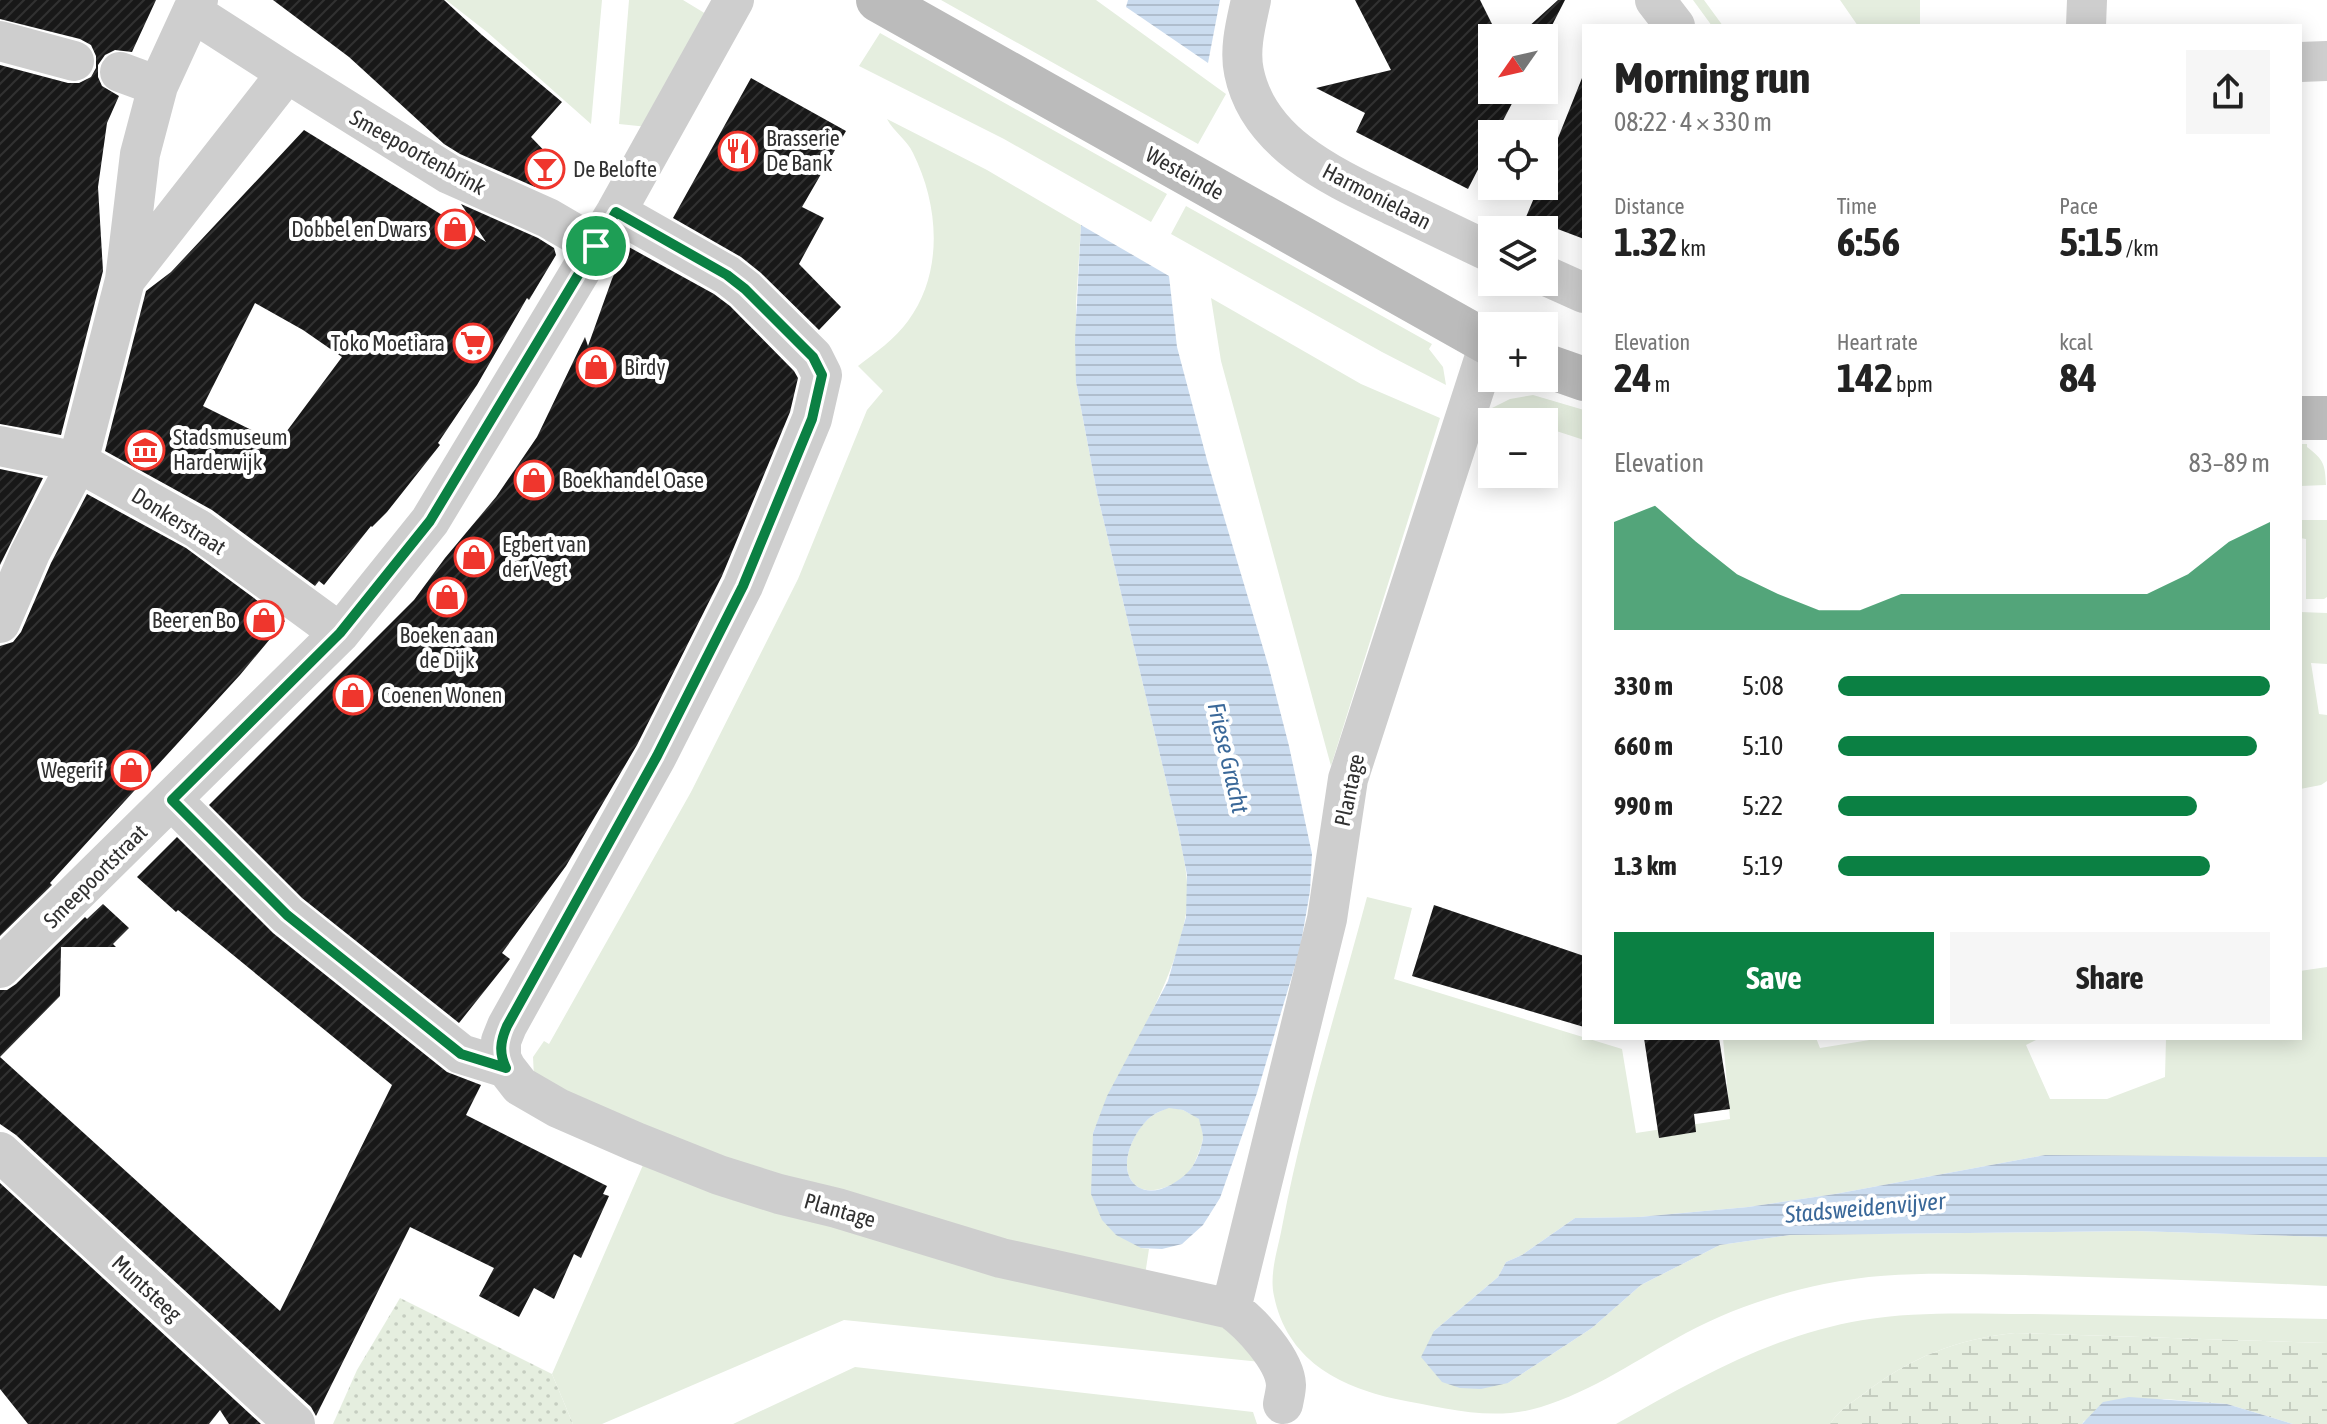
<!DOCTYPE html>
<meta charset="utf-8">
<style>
:root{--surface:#fff;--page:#f6f6f6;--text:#222;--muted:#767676;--accent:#0b8043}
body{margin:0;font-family:"Asap Condensed",sans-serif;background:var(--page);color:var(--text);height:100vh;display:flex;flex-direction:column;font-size:30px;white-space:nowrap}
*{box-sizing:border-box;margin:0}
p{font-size:26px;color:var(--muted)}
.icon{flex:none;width:44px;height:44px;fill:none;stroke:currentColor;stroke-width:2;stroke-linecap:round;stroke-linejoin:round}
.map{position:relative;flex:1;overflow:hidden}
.drawer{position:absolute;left:1582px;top:24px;width:720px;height:1016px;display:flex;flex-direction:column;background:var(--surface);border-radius:0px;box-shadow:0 4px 20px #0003}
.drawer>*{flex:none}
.needle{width:52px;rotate:236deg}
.tools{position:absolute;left:1478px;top:24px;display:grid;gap:16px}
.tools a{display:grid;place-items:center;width:80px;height:80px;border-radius:0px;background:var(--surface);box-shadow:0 4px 20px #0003;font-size:40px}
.pin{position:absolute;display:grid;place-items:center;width:68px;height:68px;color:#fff;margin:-34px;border:4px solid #fff;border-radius:50%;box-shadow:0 2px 8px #0007}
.round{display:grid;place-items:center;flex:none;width:84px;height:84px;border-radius:0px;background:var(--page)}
.summary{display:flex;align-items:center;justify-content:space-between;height:136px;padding:0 32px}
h1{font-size:44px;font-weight:700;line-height:60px}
.metrics{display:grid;grid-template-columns:repeat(3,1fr);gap:12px;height:136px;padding:8px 32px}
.metrics div{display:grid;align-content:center}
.metrics b{font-size:40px;font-weight:700}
.metrics small{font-size:22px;font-weight:400}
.metrics p{font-size:22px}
.chart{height:224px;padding:16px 32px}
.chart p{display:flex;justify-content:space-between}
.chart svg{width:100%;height:144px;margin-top:8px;fill:var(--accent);opacity:.7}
.button{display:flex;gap:16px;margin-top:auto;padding:16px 32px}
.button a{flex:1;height:92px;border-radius:0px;background:var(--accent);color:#fff;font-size:32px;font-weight:700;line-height:92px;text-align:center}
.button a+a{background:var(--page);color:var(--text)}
ul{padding:0 32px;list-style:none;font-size:26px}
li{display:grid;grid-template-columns:128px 96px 1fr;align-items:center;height:60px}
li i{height:20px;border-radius:10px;background:var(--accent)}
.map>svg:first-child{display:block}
.grass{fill:#e5eedf}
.wetland{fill:url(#wetland-marsh)}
.garden{fill:url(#garden-dots)}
.water{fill:url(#water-rules);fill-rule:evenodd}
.building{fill:url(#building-hatch);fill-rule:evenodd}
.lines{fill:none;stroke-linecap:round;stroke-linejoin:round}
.street{stroke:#cecece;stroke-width:40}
.secondary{stroke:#bbb;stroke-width:44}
.route-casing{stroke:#fff;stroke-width:16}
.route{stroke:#0b8043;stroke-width:10}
.labels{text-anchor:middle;stroke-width:8;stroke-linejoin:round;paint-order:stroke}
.poi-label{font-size:22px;fill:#313131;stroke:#fff;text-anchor:start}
.street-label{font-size:22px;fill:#313131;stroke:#fff}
.water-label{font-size:24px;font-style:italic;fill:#3a6899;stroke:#fff}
</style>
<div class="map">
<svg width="2327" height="1424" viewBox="0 0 2327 1424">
<defs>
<pattern id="wetland-marsh" width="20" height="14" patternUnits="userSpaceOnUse" patternTransform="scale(2)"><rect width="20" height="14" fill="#e5eedf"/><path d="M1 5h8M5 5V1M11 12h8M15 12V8" fill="none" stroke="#c5cdc0"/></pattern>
<pattern id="garden-dots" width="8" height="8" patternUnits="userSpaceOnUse" patternTransform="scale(2)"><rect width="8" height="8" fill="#e5eedf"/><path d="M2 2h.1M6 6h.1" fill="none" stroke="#c5cdc0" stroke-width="1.8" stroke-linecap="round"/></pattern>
<pattern id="water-rules" width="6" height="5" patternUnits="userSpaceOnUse" patternTransform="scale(2)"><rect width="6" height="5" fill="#cbdcef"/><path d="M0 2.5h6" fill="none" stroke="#afbdcd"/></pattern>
<pattern id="building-hatch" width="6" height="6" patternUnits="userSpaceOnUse" patternTransform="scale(2)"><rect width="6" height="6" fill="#181818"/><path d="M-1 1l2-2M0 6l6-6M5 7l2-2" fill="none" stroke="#313131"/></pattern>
</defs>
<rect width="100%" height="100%" fill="#fff"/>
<!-- grass -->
<path class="grass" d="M446,0H602L591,124L487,32Z
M629,0H683L711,17L648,127L619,124Z
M941,0H1096L1226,94L1198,144Z
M1693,0H1704L1723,26H1712Z
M1840,0H1920V26H1858Z
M880,33L1167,194L1151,222L1004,139L859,66Z
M887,119L987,170L1081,225L1076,304V382L1097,493L1179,834C1185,862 1191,891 1185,919C1170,997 1121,1060 1093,1133L1141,1248L1149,1249L1145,1275L952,1228L737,1166L534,1077L533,1057L544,1041L549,1044L691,792L798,579L867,410L883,391L858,366C875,353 895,339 908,321C944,272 939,205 913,153C907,140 894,132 887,119Z
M1186,206L1432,344L1429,349L1443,367L1446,385L1382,352L1171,234Z
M1211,298L1361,384L1440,418L1331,766L1221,361Z
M1533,395L1584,410V440L1544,427V422H1529L1492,408L1510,399Z
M2300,444H2307V447C2324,460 2325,464 2326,485L2300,486Z
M2300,520H2327V597L2324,599H2306V539L2300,538Z
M2300,612L2327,613V664L2311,663L2319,714L2327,715V781L2321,785L2300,789Z
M1367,897L1412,908L1394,979L1622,1049L1636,1133L1730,1119L1723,1038H1816L1820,1048L1882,1038H2040L2026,1045L2050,1099H2107L2165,1077L2166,1038H2300V971L2327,967V1157L2045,1155L1835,1194L1748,1207L1639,1217L1575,1218L1522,1255L1506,1262L1498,1277L1434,1331L1508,1383L1592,1328L1641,1285L1720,1245L1790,1235L2135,1231L2327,1237V1286C2226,1281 2126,1278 2025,1275C1957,1274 1891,1270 1824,1284C1776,1294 1729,1310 1686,1333C1638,1359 1593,1391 1541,1407C1493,1422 1444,1408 1396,1399C1337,1386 1287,1359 1274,1296C1269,1274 1278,1249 1282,1227C1303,1116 1338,1006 1367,897Z
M1169,1107L1183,1110L1200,1119C1201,1125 1203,1132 1203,1138C1202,1146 1196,1160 1192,1168C1184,1182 1153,1197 1138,1187C1114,1171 1134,1128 1152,1116C1157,1112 1164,1110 1169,1107Z
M643,1165L1224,1325L1261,1362L844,1320L602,1424H573L552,1374Z
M2028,1314L2327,1319V1343L2015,1333C1956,1339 1909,1358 1862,1395C1851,1403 1837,1412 1830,1424H1616C1697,1379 1769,1336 1863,1320C1917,1311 1974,1314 2028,1314Z
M855,1367L1253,1412L1257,1424H733Z"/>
<!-- wetland -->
<path class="wetland" d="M2015,1333L2327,1343V1424H2293L2227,1404L2164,1399L2084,1421L2082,1424H1830C1837,1412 1851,1403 1862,1395C1909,1358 1956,1339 2015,1333Z"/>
<!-- garden -->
<path class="garden" d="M400,1298L552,1374L573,1424H333L357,1370Z"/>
<!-- water -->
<path class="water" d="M1128,0H1220L1208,63L1126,7Z
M1081,225L1169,276L1177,347L1207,460L1269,668L1289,746L1312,854L1310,891L1300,949L1257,1093L1220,1198L1203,1225L1182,1244L1162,1249L1141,1248L1116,1235L1102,1220L1091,1194L1093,1133L1107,1096L1168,981L1186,917L1187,875L1179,834L1097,493L1076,382L1075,340ZM1169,1108L1183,1110L1199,1119C1200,1125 1203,1132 1203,1138C1202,1147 1195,1166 1188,1172C1176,1184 1154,1197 1138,1187C1114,1171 1134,1129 1152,1116C1157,1112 1164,1110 1169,1108Z
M2045,1155L2327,1157V1237L2135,1231L1790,1235L1720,1245L1641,1285L1592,1328L1508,1383L1481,1389L1460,1388L1442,1382L1421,1357L1434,1331L1498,1277L1506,1262L1522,1255L1575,1218L1639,1217L1748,1207L1835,1194Z
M2129,1397L2227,1404L2293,1424H2082L2103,1402Z"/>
<!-- building -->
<path class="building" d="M0,0H156L132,52L115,50L105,55L98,65V77L102,86L119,96L107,123L98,187L103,271L61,435L0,424V65L68,83H79L91,77L96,68V56L91,45L80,39L0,19Z
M273,0H444L482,35L562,102L531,137L555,162L535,187L460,154L444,144L349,57Z
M1355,0H1480L1499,38H1492V90H1519L1496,134H1492V142L1468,189L1356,132L1365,113L1316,88L1391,70Z
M1558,0H1565L1544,41V38H1516Z
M751,78L846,131L802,207L824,218L799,264L841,307L819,330L761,273L741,257L673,218Z
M1582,78H1584V239L1526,217L1539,186H1544V173Z
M304,130L486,242L461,204L538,238L554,248L556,255L529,300L527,298L477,385L438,443L440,445L387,512L372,527L371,526L324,585L319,581L315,586L212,510L105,451L146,291L171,272ZM255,303L303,330L342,357L278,443L203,406Z
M627,246L714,294L730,306L794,371L798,378L790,412L722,576L637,745L566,866L502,953L510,959L459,1023L302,898L209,805L414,600L445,558L496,497L537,437L585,337L588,346L612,279Z
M0,469L43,478L0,565Z
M87,494L186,548L285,621L240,675L50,883L52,885L0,936V646L13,642L21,632L51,563Z
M177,837L273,933L447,1072L481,1085L466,1115L607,1186L603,1194L609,1196L581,1258L574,1254L554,1299L534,1288L519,1317L479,1296L494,1268L410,1227L316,1416L311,1407L16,1135L0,1124V1057L280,1311L392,1085L178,910L176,912L137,877Z
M103,904L129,928L113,944L116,947H61L60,996L0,1057V990H7L16,984L85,917L87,919Z
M1434,905L1584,956V1027L1412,976Z
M1644,1038H1719L1730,1109L1694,1114L1696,1132L1659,1138Z
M0,1183L261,1424H229L220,1410L209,1424H28L0,1389Z"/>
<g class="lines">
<!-- street -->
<path class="street" d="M198,0L192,12L287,73
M1251,0C1246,23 1239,49 1244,72C1259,146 1338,179 1398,208C1430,223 1461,238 1492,253
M1655,0L1675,26
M192,12L158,86L140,154L125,280L287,73L449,174L548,218L596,246
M2086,26L2087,0
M0,41L74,61
M2300,62L2327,61
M120,72L158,86
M616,212L727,275L745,289L813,357L822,375L812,419L743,586L657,756L507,1026L501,1041V1058L506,1068L520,1086L558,1108L636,1142L719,1175L779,1194L837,1208L1001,1258L1231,1309C1251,1323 1285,1360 1286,1385C1286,1391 1284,1398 1283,1404
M1544,275L1584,293
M0,446L78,462L198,529L340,633
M0,623L30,553L78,462L125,280
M172,800L287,915L461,1054L506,1068
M0,968L340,633L430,521L616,212L734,0
M0,1152L295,1424
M1231,1309L1327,919L1348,779L1489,344"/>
<!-- secondary -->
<path class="secondary" d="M878,0L1492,345
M1544,365L1584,379
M2300,418H2327"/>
</g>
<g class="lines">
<defs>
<path id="route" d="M616,212L727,275L745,289L813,357L822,375L812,419L743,586L657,756L507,1026C500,1042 499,1053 506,1068L461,1054L287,915L172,800L340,633L430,521Z"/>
</defs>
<!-- route casing -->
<use href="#route" class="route-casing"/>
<!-- route -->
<use href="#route" class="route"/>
</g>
<!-- icons -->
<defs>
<symbol id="restaurant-ring" viewBox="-11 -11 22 22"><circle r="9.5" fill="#fff" stroke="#ef362d" stroke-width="1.5"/><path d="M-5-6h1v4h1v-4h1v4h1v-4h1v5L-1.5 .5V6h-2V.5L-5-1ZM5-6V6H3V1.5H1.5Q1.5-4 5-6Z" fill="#ef362d"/></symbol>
<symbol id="bar-ring" viewBox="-11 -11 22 22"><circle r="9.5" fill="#fff" stroke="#ef362d" stroke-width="1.5"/><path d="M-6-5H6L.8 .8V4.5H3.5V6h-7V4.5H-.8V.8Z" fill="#ef362d"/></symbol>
<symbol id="shop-ring" viewBox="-11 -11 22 22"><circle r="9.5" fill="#fff" stroke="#ef362d" stroke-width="1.5"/><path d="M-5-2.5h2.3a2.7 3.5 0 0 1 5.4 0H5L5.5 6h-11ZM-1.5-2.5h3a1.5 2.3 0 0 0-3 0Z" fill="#ef362d"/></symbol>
<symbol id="supermarket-ring" viewBox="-11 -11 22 22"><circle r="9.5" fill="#fff" stroke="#ef362d" stroke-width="1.5"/><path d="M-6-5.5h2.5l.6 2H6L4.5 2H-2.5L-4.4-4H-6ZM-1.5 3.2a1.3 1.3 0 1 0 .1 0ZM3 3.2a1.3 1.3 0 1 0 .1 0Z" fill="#ef362d"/></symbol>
<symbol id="museum-ring" viewBox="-11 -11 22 22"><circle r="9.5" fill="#fff" stroke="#ef362d" stroke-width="1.5"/><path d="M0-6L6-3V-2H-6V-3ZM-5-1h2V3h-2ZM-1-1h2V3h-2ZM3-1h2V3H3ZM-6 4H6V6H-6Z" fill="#ef362d"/></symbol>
</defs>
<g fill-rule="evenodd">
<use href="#restaurant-ring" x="716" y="129" width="44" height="44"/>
<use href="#bar-ring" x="523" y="147" width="44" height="44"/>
<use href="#shop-ring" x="433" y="207" width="44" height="44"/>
<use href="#supermarket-ring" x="451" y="321" width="44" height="44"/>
<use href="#shop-ring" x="574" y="345" width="44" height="44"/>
<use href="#museum-ring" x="123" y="428" width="44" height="44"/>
<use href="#shop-ring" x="512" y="458" width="44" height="44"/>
<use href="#shop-ring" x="452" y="535" width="44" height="44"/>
<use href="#shop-ring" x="425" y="575" width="44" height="44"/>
<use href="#shop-ring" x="242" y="598" width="44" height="44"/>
<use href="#shop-ring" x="331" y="673" width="44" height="44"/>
<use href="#shop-ring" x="109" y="748" width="44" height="44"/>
</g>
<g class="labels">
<!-- poi labels -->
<g class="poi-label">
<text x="766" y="146">Brasserie<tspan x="766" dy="25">De Bank</tspan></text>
<text x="573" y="177">De Belofte</text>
<text x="427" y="237" text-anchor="end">Dobbel en Dwars</text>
<text x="445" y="351" text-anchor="end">Toko Moetiara</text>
<text x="624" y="375">Birdy</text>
<text x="173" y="445">Stadsmuseum<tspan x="173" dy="25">Harderwijk</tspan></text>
<text x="562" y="488">Boekhandel Oase</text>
<text x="502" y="552">Egbert van<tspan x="502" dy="25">der Vegt</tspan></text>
<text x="236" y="628" text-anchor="end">Beer en Bo</text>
<text x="447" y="643" text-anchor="middle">Boeken aan<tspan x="447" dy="25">de Dijk</tspan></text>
<text x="381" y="703">Coenen Wonen</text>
<text x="103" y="778" text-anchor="end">Wegerif</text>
</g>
<!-- street labels -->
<g class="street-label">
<text transform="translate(418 152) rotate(29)" y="8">Smeepoortenbrink</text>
<text transform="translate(1185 173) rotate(29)" y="8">Westeinde</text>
<text transform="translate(1377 196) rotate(27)" y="8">Harmonielaan</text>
<text transform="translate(179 521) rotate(32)" y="8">Donkerstraat</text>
<text transform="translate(1349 790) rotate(-78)" y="8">Plantage</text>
<text transform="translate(95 876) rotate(-45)" y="8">Smeepoortstraat</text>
<text transform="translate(840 1210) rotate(16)" y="8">Plantage</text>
<text transform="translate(147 1288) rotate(43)" y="8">Muntsteeg</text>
</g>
<!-- water labels -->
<g class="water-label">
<text transform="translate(1228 758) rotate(77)" y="8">Friese Gracht</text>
<text transform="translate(1865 1208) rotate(-5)" y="8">Stadsweidenvijver</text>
</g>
</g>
</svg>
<div class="tools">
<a><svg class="needle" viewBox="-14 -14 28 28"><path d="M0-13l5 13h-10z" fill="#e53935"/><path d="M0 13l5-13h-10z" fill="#767676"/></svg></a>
<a><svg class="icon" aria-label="locate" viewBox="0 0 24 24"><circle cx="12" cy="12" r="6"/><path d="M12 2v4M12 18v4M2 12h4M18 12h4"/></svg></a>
<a><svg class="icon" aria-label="layers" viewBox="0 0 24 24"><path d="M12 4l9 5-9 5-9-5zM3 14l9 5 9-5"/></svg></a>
<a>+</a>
<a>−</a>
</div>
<div class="pin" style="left:596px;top:246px;background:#1e9e55"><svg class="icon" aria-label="arrive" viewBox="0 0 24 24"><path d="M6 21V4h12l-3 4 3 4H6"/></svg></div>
<section class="drawer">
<div class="summary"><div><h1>Morning run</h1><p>08:22 · 4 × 330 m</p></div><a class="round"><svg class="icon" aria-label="share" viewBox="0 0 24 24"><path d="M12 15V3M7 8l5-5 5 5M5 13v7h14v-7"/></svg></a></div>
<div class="metrics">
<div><p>Distance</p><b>1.32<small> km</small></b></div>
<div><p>Time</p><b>6:56</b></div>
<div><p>Pace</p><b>5:15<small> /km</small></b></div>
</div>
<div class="metrics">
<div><p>Elevation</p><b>24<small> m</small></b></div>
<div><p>Heart rate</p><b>142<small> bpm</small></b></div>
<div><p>kcal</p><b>84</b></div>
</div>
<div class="chart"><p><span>Elevation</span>83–89 m</p>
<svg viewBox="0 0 160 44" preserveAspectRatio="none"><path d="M0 44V11L10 6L20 17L30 27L40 33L50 38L60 38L70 33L80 33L90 33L100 33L110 33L120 33L130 33L140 27L150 17L160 11V44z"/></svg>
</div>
<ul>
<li><b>330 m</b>5:08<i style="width:100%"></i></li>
<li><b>660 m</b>5:10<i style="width:97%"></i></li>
<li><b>990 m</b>5:22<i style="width:83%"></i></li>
<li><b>1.3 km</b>5:19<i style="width:86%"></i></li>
</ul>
<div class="button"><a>Save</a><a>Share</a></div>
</section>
</div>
